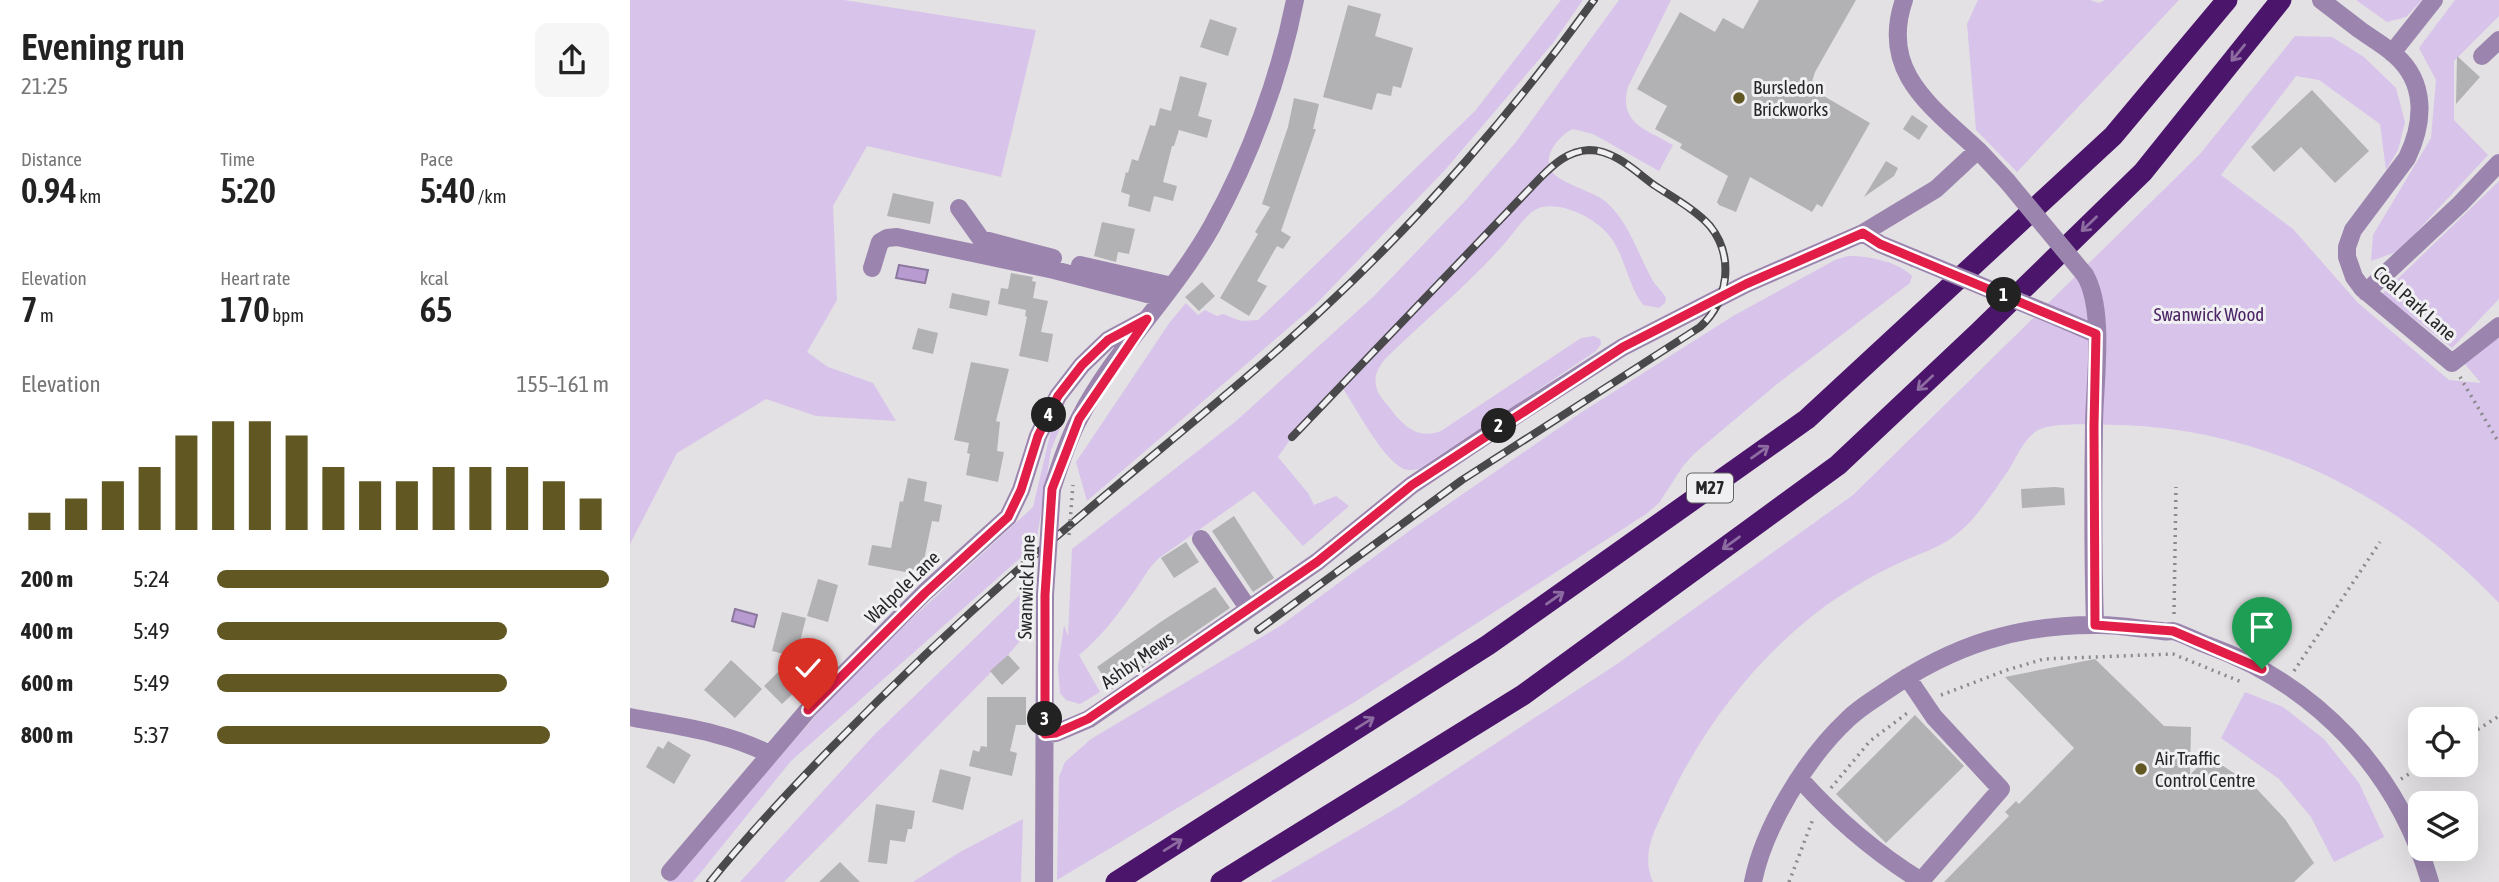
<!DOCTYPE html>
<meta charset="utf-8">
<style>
:root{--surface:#fff;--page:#f6f6f6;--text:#222;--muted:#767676;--accent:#605723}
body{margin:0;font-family:"Asap Condensed",sans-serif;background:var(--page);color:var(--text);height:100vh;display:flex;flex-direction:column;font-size:26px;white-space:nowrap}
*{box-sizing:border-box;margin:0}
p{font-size:23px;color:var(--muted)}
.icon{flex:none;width:38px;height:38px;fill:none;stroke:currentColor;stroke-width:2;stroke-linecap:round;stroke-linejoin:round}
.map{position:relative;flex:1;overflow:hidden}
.drawer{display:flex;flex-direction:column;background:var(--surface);width:630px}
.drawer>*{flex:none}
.controls{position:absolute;left:1778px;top:707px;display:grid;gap:14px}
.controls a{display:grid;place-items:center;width:70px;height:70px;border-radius:14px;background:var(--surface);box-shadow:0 7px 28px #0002;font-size:35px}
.pin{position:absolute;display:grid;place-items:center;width:60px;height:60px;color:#fff;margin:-72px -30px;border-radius:50% 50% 50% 0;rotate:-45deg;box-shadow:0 0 7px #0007}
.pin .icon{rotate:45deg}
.km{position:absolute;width:35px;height:35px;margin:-18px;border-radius:50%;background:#222;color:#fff;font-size:19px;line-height:35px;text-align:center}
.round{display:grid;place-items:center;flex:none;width:74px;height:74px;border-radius:14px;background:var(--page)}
.summary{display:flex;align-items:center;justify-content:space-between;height:119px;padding:0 21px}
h1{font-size:38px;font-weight:600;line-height:52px}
.figures{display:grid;grid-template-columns:repeat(3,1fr);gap:10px;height:119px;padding:7px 21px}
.figures div{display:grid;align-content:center}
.figures b{font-size:35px;font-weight:600}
.figures small{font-size:19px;font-weight:400}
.figures p{font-size:19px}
.chart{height:196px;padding:14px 21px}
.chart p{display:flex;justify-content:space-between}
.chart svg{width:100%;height:126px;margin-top:7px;stroke:var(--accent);stroke-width:6}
ul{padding:0 21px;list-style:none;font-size:23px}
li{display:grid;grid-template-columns:112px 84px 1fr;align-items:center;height:52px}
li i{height:18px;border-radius:9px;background:var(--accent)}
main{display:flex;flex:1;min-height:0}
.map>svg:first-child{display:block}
.green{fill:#d8c3ea}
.water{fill:#b89bd0;stroke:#8c789e;stroke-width:2}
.building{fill:#b2b1b4}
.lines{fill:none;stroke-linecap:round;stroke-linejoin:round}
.path{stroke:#8a898b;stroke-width:3.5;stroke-dasharray:2 5;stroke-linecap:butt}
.minor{stroke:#9b85ae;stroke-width:18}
.highway{stroke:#4b156b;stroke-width:21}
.rail-casing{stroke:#49484a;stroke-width:8}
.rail{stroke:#f0eff2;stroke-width:5;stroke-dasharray:16;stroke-linecap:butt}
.path-bridge{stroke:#8a898b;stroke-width:3.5;stroke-dasharray:2 5;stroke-linecap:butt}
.minor-bridge{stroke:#9b85ae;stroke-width:18}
.oneway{stroke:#8d6ca1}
.route-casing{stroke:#fff;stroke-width:14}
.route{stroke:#e11d48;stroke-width:9}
.poi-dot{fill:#605723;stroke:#f0eff2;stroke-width:2.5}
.labels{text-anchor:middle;stroke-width:6;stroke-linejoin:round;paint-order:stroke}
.shield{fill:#f0eff2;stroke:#636265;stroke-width:2}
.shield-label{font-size:18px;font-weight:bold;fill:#272628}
.poi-label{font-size:19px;fill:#272628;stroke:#f0eff2;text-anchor:start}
.street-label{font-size:19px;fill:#272628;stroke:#f0eff2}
.park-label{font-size:19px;fill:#4c2666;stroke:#f0eff2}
</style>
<main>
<section class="drawer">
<div class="summary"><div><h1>Evening run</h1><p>21:25</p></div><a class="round"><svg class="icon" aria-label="share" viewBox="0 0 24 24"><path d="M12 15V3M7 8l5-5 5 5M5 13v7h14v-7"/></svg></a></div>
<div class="figures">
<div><p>Distance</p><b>0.94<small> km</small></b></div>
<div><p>Time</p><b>5:20</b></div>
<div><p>Pace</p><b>5:40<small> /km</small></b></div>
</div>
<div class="figures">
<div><p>Elevation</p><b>7<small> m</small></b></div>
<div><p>Heart rate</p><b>170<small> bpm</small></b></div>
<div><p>kcal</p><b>65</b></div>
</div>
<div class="chart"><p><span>Elevation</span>155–161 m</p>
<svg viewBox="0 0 160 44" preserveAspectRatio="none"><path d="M5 44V38M15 44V33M25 44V27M35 44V22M45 44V11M55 44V6M65 44V6M75 44V11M85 44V22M95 44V27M105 44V27M115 44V22M125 44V22M135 44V22M145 44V27M155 44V33"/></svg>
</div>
<ul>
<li><b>200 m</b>5:24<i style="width:100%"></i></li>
<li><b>400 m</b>5:49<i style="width:74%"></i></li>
<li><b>600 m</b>5:49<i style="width:74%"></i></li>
<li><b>800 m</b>5:37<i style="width:85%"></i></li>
</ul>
</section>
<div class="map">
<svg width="1869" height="882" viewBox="0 0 1869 882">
<rect width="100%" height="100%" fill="#e3e1e4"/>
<!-- green -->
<path class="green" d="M0,0H214L406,30L371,177L237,146L203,206L207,300L177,352L198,367L243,383L266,421L186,416L136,399L47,453L0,544Z
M931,0H953L923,43L815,170L685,305L457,501L446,462L540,322L556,303L568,315L575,310L587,316L593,314L611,321L628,320L845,111Z
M989,0H1041L998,87C988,123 1016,129 1043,145L1029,171L963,134L943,129C931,134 914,153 920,168C924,182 963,191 975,201C999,221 1008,255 1023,281C1027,287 1033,292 1036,298L1035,303L1029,308L1013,305C997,284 995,253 977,233C963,217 930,201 909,208C896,213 884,233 875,243C840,283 794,321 755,359C749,367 744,374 746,385C747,394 754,401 760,408C773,426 788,440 811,431L951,338L964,336L970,339L971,344L966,351L789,469C783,470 777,471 772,468C751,457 725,406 712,387L662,437L648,457L678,493L684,505L706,496L719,506L673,546L624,491L529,558C517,569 512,581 503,593C486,617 471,637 449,655L470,692L450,704L436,700L430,693L428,667L434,625L438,636L442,549L605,422L744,296L835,201L886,142Z
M1348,0H1460L1469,3L1475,0H1549L1387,172L1346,130L1337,24Z
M1726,0H1792L1776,17L1757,22Z
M1825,0H1869V16L1824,61V120L1858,155L1769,251L1741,261L1743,235L1801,138L1806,80L1789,48Z
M1665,36L1702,37L1734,57L1766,88L1775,122L1768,150L1756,170L1750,124L1689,80L1666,76L1591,175L1663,229L1728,303L1819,380L1851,383L1833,362L1869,337V603C1768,497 1640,431 1493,425C1473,425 1431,422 1413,428C1394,435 1388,456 1378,471C1363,492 1348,517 1328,533C1311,548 1287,554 1267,564C1243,575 1220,589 1198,604C1129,654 1074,725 1038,802C1026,827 1010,854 1023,882H640L770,806L987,664L1223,495L1570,154Z
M1869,181V299L1822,348L1752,294Z
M1218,256C1238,256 1267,261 1282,276L1280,283L1147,384L1065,453L1053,466L1029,503L1016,514L723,703L427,880L429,777L435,762L461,739L650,626L782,529L952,412L1103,316L1205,260Z
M436,413L421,450L406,544L161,761L63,882H37L82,834L225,671L403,507L423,422Z
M402,583L399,631L378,655L154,882H110L244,735Z
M1615,692L1653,707L1694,739L1729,783L1754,837L1704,862L1681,817L1649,779L1591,738Z
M393,819L391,882H283L330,852Z"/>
<!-- water -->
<path class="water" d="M269,265L298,270L295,283L266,278Z
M105,609L127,615L124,627L102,621Z"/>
<!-- building -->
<path class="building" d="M1129,0H1226L1185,72L1180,88L1240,123L1192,207L1187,204L1182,212L1120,177L1106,212L1089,205L1087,202L1098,176L1050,148L1052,144L1025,129L1037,106L1007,89L1050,12L1085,32L1093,18L1113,29Z
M718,5L751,14L745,36L783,48L771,88L763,86L761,96L747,93L742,110L693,97Z
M580,19L607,28L598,56L570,47Z
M1827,56L1850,77L1826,104Z
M550,76L577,83L568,116L582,120L577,138L549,130L544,146H542L533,182L547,186L543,201L524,196L520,212L498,206L500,195L491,192L496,172L498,173L502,159L508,161L520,125L525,126L530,108L541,111Z
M1682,90L1739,151L1705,183L1671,147L1644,172L1621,147Z
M664,98L689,104L683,129H686L651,231L661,237L653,249L647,246L627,281L637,286L619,316L590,298L628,234L625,232L640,207L632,204L658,127Z
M1282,115L1298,126L1289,140L1273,129Z
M1256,161L1268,168L1264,176L1234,197Z
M263,193L304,202L300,224L257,216Z
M472,222L505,229L499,254L488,252L486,262L464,256Z
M381,273L403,277L402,281L406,282L403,298L418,301L411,332L423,334L418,362L389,356L397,317L395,316L396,310L368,304L371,288L378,289Z
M572,282L585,296L569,311L555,297Z
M322,293L360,301L357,316L319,308Z
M288,328L308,333L303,354L282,349Z
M341,362L379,369L366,421L370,422L367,451L374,452L368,482L336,475L340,454L337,453L339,443L324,440Z
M278,478L297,482L294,501L312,505L309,522L302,521L291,575L238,565L242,545L261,548L270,501L273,502Z
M1425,487L1434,488L1435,505L1392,508L1391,489Z
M604,516L644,578L623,592L582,531Z
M556,542L569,562L544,578L531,558Z
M188,579L208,585L198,622L177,616Z
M585,587L600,608L482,689L467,667L532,621Z
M152,612L176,618L166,657L142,651Z
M378,655L390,668L372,685L360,671Z
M1465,659L1534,726L1561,727L1560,775L1578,756L1625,787L1655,819L1684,863L1664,882H1314L1379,816L1375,812L1386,801L1389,804L1444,748L1375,677Z
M101,660L132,689L105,718L74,690Z
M149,671L167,690L152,704L134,686Z
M357,697H396V725H386L380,751L387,753L382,776L339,766L343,750L349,752L351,746L357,747Z
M1285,715L1334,766L1256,843L1206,794Z
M38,741L61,755L44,784L16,767L28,746L33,749Z
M310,769L341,777L333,810L302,802Z
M246,804L285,811L282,829H278L275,842L260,840L257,864L238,862Z
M210,862L230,882H189Z"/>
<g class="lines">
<!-- path -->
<path class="path" d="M1830,377L1869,443
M1544,614L1546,487
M1664,671L1750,542
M1311,695L1377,670L1414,659L1543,654L1614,683
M1836,737L1869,716
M1771,779L1793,765
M1201,788L1240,741L1280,711
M1159,882L1183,819"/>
<!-- minor -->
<path class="minor" d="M1274,0C1249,72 1302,107 1348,150
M1691,0C1704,10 1717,20 1730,30C1741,38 1754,45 1765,55C1797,83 1794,123 1777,158L1723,230L1717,247V257L1724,277L1732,288L1822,363L1869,326
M1762,53L1804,0
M1852,56L1869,40
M329,208L351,239L423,258
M1233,233L1250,244L1284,258
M450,265L542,286
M242,268L250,242L257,238L267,237L424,270L533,298
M1455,275C1476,311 1464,384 1464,427C1463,493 1463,559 1465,625
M1736,292L1830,204L1869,163
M1429,318L1466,334
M422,489C430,466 437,441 449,419C485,349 544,294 582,226C620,157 650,77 665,0
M571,539L618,608
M0,717C46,726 97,732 139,754
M415,735L426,733L459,719L687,562L782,485L891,412L993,347L1116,284L1233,233L1306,189L1348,150L1377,181
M1170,779C1205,818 1246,853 1291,881L1371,789L1304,717L1277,677
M40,872L178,710L295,592L378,517L391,490L408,436L428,396L452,365L478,340L517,319
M414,882L415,595
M1123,882C1134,827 1176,758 1218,719C1229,708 1243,700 1256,691C1323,645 1388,624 1469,625C1491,625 1511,629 1532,631C1536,632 1539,631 1543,631C1553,634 1567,641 1577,645C1686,684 1768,771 1800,882"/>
<!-- highway -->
<path class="highway" d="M486,882L858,645L1177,419L1483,136L1597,0
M591,882L893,695L1208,465L1348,333L1513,172L1651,0"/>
<defs>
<path id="rail" d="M628,630L832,480L1070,327C1098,302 1105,257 1080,226C1066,210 1042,197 1024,185C1005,171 984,150 959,150C938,151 924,164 910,178L662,437
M80,882C118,835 160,790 202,747C280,667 361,591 446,520C529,449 615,382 695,307C791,218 887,107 964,0"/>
</defs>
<!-- rail casing -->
<use href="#rail" class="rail-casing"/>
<!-- rail -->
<use href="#rail" class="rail"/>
<!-- path-bridge -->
<path class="path-bridge" d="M439,535L443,485"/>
<!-- minor-bridge -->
<path class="minor-bridge" d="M1377,181L1455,275
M1284,258L1429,318
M415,595L422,489"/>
</g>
<!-- one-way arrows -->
<defs><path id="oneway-shaft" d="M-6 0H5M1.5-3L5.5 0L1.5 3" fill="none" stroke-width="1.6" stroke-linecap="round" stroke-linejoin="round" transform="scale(1.75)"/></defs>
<g class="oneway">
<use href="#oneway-shaft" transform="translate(1608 53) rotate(129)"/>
<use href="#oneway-shaft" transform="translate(1459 224) rotate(136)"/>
<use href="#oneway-shaft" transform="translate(1295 383) rotate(137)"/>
<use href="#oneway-shaft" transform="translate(1130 452) rotate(-35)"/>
<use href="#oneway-shaft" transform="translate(1101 543) rotate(144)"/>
<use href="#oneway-shaft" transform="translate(925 598) rotate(-35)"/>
<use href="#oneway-shaft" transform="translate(735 723) rotate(-32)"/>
<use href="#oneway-shaft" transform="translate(543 845) rotate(-32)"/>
</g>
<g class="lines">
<defs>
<path id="route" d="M178,710L295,593L378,517L391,490L408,436L428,396L452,365L478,340L517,319L449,419L422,489L415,595V734L426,733L458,719L687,562L782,485L993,347L1116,284L1233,233L1250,244L1466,334L1464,426L1465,625L1543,631L1632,669"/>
</defs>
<!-- route casing -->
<use href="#route" class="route-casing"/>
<!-- route -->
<use href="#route" class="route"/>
</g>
<!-- markers -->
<g class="poi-dot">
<circle cx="1109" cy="98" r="7"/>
<circle cx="1511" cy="769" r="7"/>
</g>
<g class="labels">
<!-- shield labels -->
<rect class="shield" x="1057" y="473.5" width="46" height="29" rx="5"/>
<g class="shield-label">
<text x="1080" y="494">M27</text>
</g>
<!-- poi labels -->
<g class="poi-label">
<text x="1123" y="94">Bursledon<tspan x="1123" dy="22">Brickworks</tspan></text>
<text x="1525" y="765">Air Traffic<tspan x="1525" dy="22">Control Centre</tspan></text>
</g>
<!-- street labels -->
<g class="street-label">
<text transform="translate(1785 303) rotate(41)" y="7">Coal Park Lane</text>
<text transform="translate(272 587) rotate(-44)" y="7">Walpole Lane</text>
<text transform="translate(396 587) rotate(-88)" y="7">Swanwick Lane</text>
<text transform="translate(507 660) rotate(-35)" y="7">Ashby Mews</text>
</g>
<!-- park labels -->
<g class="park-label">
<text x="1579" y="321">Swanwick Wood</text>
</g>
</g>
</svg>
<div class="controls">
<a><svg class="icon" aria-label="locate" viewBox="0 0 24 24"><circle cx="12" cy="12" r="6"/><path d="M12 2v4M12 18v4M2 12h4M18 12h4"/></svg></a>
<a><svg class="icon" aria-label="layers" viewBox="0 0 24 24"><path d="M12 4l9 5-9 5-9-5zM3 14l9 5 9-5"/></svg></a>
</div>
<div class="pin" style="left:1632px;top:669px;background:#1e9e55"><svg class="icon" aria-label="arrive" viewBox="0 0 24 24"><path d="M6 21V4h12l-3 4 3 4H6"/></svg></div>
<div class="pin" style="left:178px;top:710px;background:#d93025"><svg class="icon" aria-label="check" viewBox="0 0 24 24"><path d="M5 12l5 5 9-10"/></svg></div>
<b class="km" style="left:1374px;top:295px">1</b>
<b class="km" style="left:869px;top:426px">2</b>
<b class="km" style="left:415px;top:719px">3</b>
<b class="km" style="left:419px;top:415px">4</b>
</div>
</main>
